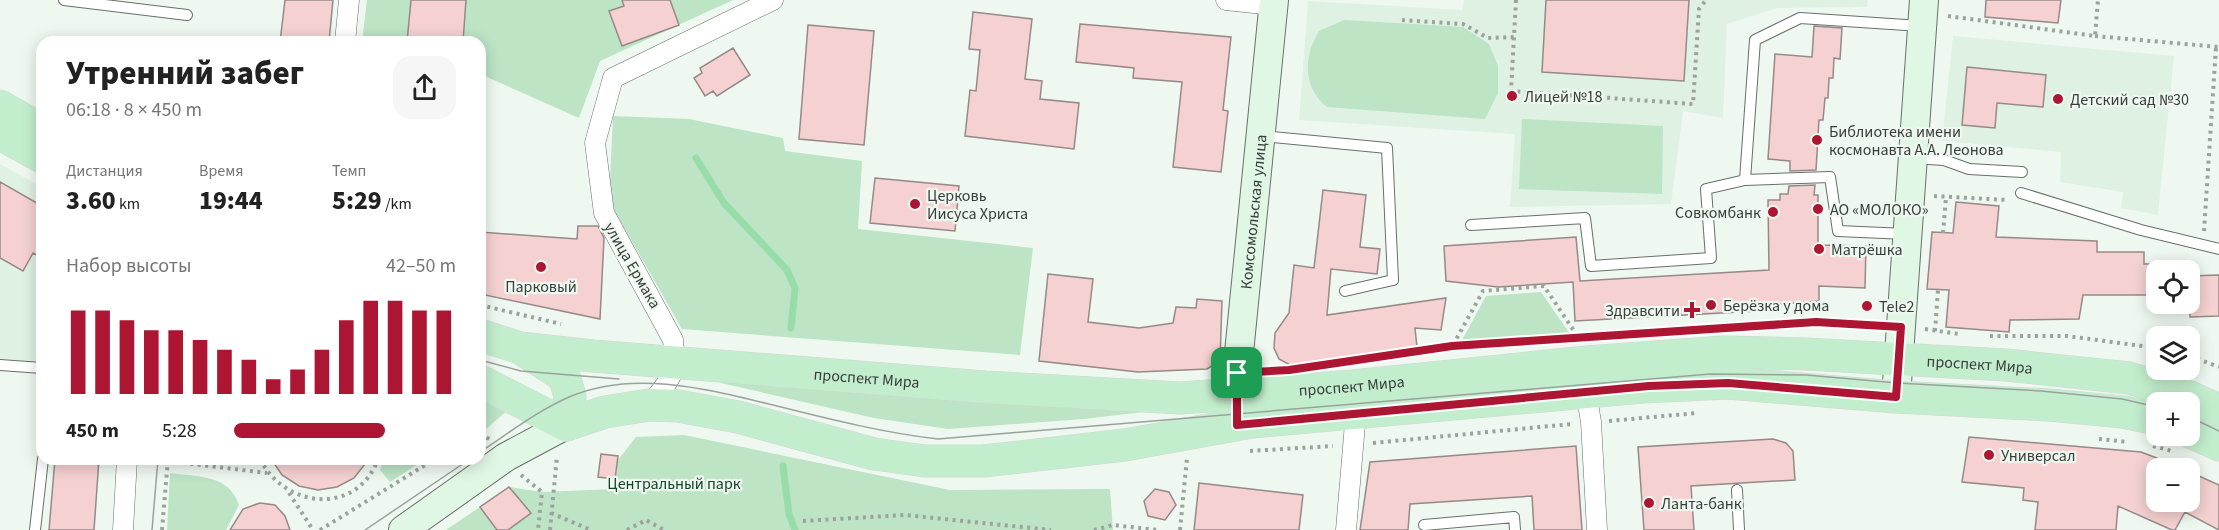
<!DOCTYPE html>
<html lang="ru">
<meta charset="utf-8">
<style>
:root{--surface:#fff;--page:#f6f6f6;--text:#222;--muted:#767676;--accent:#ac1632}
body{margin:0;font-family:"Source Sans 3",sans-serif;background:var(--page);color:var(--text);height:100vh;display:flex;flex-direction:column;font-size:22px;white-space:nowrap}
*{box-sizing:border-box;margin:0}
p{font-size:20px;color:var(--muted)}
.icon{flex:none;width:33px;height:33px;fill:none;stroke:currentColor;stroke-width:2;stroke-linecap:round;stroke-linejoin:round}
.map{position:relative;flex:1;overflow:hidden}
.details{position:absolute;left:36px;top:36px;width:450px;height:429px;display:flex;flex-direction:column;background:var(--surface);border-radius:18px;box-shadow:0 3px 15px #0003}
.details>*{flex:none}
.buttons{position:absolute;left:2146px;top:260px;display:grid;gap:12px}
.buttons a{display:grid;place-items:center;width:54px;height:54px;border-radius:12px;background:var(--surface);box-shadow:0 3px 15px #0003;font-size:30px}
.pin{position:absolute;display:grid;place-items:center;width:51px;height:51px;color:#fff;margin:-26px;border-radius:12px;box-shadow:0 3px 9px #0006}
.round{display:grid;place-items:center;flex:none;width:63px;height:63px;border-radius:18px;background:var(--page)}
.overview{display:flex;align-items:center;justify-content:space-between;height:102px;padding:0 30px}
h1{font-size:33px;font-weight:800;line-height:45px}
.figures{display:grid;grid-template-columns:repeat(3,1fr);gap:9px;height:102px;padding:6px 30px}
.figures div{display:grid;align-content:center}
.figures b{font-size:26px;font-weight:800}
.figures small{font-size:16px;font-weight:400}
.figures p{font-size:16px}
.chart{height:168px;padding:12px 30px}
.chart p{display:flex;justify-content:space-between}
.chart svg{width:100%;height:108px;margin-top:6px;stroke:var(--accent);stroke-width:6}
ul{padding:0 30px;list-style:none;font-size:20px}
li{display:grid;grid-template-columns:96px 72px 1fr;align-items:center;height:45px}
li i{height:15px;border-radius:8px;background:var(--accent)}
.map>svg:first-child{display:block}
.built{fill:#dff1e3}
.green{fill:#bce4c5}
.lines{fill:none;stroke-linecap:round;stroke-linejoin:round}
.stream{stroke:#98dda9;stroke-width:7}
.building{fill:#f5d1d1;stroke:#968989;stroke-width:1.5}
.lane-casing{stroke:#677069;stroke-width:12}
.street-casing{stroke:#677069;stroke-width:21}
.secondary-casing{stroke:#677069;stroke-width:30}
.primary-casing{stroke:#d4d5d4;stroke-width:33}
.path{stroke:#9ca39d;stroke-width:4;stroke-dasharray:3 4.5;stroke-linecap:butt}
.lane{stroke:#fff;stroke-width:10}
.street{stroke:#fff;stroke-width:20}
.secondary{stroke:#e1f7e6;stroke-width:28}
.primary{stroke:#c3eece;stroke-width:32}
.tram{stroke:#9ba29c;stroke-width:1.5}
.route-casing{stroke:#fff;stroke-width:12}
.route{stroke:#ac1632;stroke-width:8}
.poi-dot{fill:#ac1632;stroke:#eef8f0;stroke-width:2}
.labels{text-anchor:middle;stroke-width:4.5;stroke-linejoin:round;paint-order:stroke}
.poi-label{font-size:16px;fill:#3a3e3b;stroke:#eef8f0;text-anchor:start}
.street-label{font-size:16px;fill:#3a3e3b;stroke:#eef8f0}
.park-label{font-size:16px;fill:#134525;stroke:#eef8f0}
</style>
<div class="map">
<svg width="2219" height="530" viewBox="0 0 2219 530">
<rect width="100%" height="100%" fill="#eef8f0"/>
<!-- built -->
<path class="built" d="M1464,0H1546L1542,72L1683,81L1689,0H1868L1867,7L1777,8L1727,24L1723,118L1683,111L1671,204L1510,207L1515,134L1299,120L1308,1L1463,10Z
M1953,36L2174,56L2158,215L2121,208L2123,192L2060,182L2061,152L1942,141Z
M0,164L42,187V364L0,360Z"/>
<!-- green -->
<path class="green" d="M367,0H733L600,61L579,118L480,74V42H362Z
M1344,20L1463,27L1489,44L1498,66V93L1485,119L1327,107C1303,88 1303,57 1319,31Z
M613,116L689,119L783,138L785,151L862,161L858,229L1033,248L1020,355L682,329L609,201Z
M1522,119L1663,126L1662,194L1519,189Z
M1541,292L1570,334L1461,342L1486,296Z
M722,373L1168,409L1084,419L948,429L874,418L721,383Z
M480,394L509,409L486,429L480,425Z
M684,435L950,490L1110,489L1113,530H508L531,513L509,487L542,492L614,489L618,460L636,437Z
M383,459H426L390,482L380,470Z
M170,473C198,477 229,474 239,505L226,530H167Z
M480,507L497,530H446Z"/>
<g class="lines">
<!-- stream -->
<path class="stream" d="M696,158L724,203L787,270L795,288L791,328
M783,466L789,514L795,530"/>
</g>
<!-- building -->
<path class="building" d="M285,0H333L329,42H280Z
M411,0H466L463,42H407Z
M622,0H670L679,25L622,46L609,11L624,6Z
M1546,0H1689L1684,81L1542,72Z
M1986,0H2061L2058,23L1985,17Z
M973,12L1032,19L1025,79L1042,81L1040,99L1079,103L1074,149L965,136L970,90L976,91L980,50L969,49Z
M1080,24L1231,37L1223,110L1228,111L1221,172L1173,167L1182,82L1133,78L1134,68L1076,62Z
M808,25L874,31L864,145L799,139Z
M1814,26L1842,28L1840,59L1834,58L1833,78H1829L1828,98H1825L1823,120H1819L1816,170L1790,171V161L1768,159L1775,54L1812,57Z
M733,48L750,75L717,96L713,91L705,96L694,78L702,73L700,68Z
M1967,67L2046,75L2043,107L1997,103L1995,128L1962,125Z
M875,178L959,186L955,231L870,223Z
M0,182L42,206V258L33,253L23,271L0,258Z
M1815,185L1814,195H1818V245L1866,246L1865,288L1819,286V301L1758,306V311L1575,321L1573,282L1498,287L1446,281L1444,246L1576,237L1580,281L1769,270L1768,200H1780V194H1788L1789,186Z
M1323,190L1366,195L1360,247L1380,249L1377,274L1331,269L1327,315L1446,298L1441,330L1415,328L1417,347L1290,365L1279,359L1274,348L1275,333L1289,313L1294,265L1314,268Z
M1956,202L1999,206L1996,237L2097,241V252H2144V264H2157V295H2083L2079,319L2010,320L2009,332L1946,327L1949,290L1927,289L1932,232L1953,233Z
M578,226H598L604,238L600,319L480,294V232L577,239Z
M1048,274L1093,279L1088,322L1139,328L1173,323L1176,307L1196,308L1197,299L1222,301L1220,361L1207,369L1138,372L1039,361Z
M2219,275V316L2190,317V276Z
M1969,437L2141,452L2157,458V501H2190V472L2219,485V530L2185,512L2175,530H2172L2118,506L2116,530H2035L2038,502L2023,500L2024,488L1962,482Z
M1773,439L1786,443L1793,451L1795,480L1691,486L1694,530H1644L1638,447Z
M1576,446L1582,530H1534L1532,496L1410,504L1408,530H1360L1370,462Z
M601,454L618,456L615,479L598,477Z
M55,459H99L94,530H49Z
M271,459H369L354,478L337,487L318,490L299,486L282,475Z
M1199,483L1303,495L1299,530H1194Z
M509,487L531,513L508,530H497L480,507Z
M1155,489L1169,492L1176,505L1165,520L1148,516L1144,501Z
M260,503L275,505L285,516L290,530H230L243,509Z"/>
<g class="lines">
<defs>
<path id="lane" d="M64,0L187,15
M1263,136L1387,148L1393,280L1345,291
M1913,158L1944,160L1969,169L2022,172
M1745,180L1830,177L1838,231L1907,234
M2021,193L2141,230L2219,249
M1471,225L1585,218L1591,266L1711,258L1706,189L1745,180L1755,40L1800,18L1921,26
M0,365L42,368
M1737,490L1739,530
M1424,525L1514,517L1515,530
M35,530L43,459"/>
<path id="street" d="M1226,0L1273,5
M345,42L349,0
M1586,392L1591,422L1597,530
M649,405C671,381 677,372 673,340L604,213L595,143L613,78L773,0
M123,530L127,459
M1346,530L1356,412"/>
<g id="secondary">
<path d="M1896,397L1924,0"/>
<path id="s1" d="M1237,417V373L1274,0"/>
<path d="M403,530L506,457L566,425"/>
</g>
<g id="primary">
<path d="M0,106L42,130"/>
<path d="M0,134L42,157"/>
<path id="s2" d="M480,335L520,348L593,356L985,387L1180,398L1353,386L1587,362L1724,352L1806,354L2006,365L2129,378L2190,397L2219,410"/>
<path d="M526,352L564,376L570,396L566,425"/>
<path d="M480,381L566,425L605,412L649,405L678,406L738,417L874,454L925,461H983L1125,445L1252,422L1643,387L1728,383L1896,397L2049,405L2123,412L2157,419"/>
<path d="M2190,432L2219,445"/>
</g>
</defs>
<!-- lane casing -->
<use href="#lane" class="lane-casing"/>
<!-- street casing -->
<use href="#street" class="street-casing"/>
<!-- secondary casing -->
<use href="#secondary" class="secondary-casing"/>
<!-- primary casing -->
<use href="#primary" class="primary-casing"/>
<!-- path -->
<path class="path" d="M1516,0L1511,91L1693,104L1699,9L1706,0
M1948,16L2095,36L2098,0
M1402,20L1463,24L1488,38L1514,37
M2095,36L2219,47
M1934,196L2007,200
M2204,231L2216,47
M1943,233L1946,197
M480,305L561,324
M1766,324L1816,322L1878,325
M1925,329L1959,334
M1935,331L1938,290
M1990,336H2067L2157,348
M1453,345L1483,291L1544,286L1578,337
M1428,349L1486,344
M2190,356L2219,367
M1609,421L1697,413
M480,434L491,440
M2099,439L2128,442
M1373,443L1572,424
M2153,446L2172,451
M1250,451L1333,446
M260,459C286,510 358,515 378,459
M168,461L267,473
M521,475L542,492L538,530
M289,493L313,530
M551,513L591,530
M803,521L905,515L1051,530
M162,530L168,459
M320,530L435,459
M550,530L557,456
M627,530L646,520L664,530
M1094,530L1113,525L1158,530
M1180,530L1187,458"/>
<!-- lane -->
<use href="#lane" class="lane"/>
<!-- street -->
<use href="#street" class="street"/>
<!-- secondary -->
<use href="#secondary" class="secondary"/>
<!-- primary -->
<use href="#primary" class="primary"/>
<!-- tram -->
<path class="tram" d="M480,360L521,371L619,379
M2190,417L2219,431
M480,452C509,433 537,411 569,397C636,368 714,391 781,407C833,420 885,433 938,439L1710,374L1806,375L1897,383L2041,391L2122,399L2157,407
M152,530L158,459
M365,530L470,459"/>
</g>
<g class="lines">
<defs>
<path id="route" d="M1816,322L1901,327L1896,397L1728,383L1649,386L1237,425V373L1289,370L1452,346Z"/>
</defs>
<!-- route casing -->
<use href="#route" class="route-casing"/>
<!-- route -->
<use href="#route" class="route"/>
</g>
<!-- markers -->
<g class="poi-dot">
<circle cx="1512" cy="96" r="6"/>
<circle cx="2058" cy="99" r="6"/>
<circle cx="1817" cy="140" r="6"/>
<circle cx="915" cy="204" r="6"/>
<circle cx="1818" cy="209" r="6"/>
<circle cx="1773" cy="212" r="6"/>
<circle cx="1819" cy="249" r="6"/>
<circle cx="541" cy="267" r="6"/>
<circle cx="1711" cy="305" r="6"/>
<circle cx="1867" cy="306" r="6"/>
<path d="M1689 301h6v6h6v6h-6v6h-6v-6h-6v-6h6z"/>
<circle cx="1989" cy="455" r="6"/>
<circle cx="1649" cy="503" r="6"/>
</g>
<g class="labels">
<!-- poi labels -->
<g class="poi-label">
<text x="1524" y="102">Лицей №18</text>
<text x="2070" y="105">Детский сад №30</text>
<text x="1829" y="137">Библиотека имени<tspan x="1829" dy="18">космонавта А.А. Леонова</tspan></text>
<text x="927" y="201">Церковь<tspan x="927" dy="18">Иисуса Христа</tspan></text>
<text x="1830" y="215">АО «МОЛОКО»</text>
<text x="1761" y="218" text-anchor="end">Совкомбанк</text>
<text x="1831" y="255">Матрёшка</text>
<text x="541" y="292" text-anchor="middle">Парковый</text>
<text x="1723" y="311">Берёзка у дома</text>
<text x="1879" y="312">Tele2</text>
<text x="1680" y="316" text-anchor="end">Здравсити</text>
<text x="2001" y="461">Универсал</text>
<text x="1661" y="509">Ланта-банк</text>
</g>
<!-- street labels -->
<g class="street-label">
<text dy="6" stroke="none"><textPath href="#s1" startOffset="206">Комсомольская улица</textPath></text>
<text transform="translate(633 265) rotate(60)" y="6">улица Ермака</text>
<text dy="6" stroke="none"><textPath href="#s2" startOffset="1506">проспект Мира</textPath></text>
<text dy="6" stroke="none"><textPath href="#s2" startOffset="390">проспект Мира</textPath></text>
<text dy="6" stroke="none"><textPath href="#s2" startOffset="876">проспект Мира</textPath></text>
</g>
<!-- park labels -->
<g class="park-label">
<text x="674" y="489">Центральный парк</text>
</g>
</g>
</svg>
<div class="buttons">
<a><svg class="icon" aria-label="locate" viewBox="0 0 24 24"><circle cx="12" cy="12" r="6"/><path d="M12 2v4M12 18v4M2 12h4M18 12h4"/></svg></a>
<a><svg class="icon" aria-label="layers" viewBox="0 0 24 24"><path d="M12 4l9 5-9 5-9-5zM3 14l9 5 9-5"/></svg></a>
<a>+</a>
<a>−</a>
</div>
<div class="pin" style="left:1237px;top:373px;background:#1e9e55"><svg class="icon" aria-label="arrive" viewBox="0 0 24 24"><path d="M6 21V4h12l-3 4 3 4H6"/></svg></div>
<section class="details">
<div class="overview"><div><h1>Утренний забег</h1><p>06:18 · 8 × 450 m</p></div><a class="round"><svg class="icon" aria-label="share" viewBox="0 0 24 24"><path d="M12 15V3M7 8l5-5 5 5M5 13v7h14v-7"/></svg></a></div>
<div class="figures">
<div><p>Дистанция</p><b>3.60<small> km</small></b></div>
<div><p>Время</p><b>19:44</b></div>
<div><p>Темп</p><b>5:29<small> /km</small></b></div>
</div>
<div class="chart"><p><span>Набор высоты</span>42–50 m</p>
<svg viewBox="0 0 160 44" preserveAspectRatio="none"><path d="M5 44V10M15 44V10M25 44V14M35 44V18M45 44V18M55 44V22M65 44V26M75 44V30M85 44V38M95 44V34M105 44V26M115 44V14M125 44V6M135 44V6M145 44V10M155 44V10"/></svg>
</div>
<ul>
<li><b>450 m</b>5:28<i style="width:68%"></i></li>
</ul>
</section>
</div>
